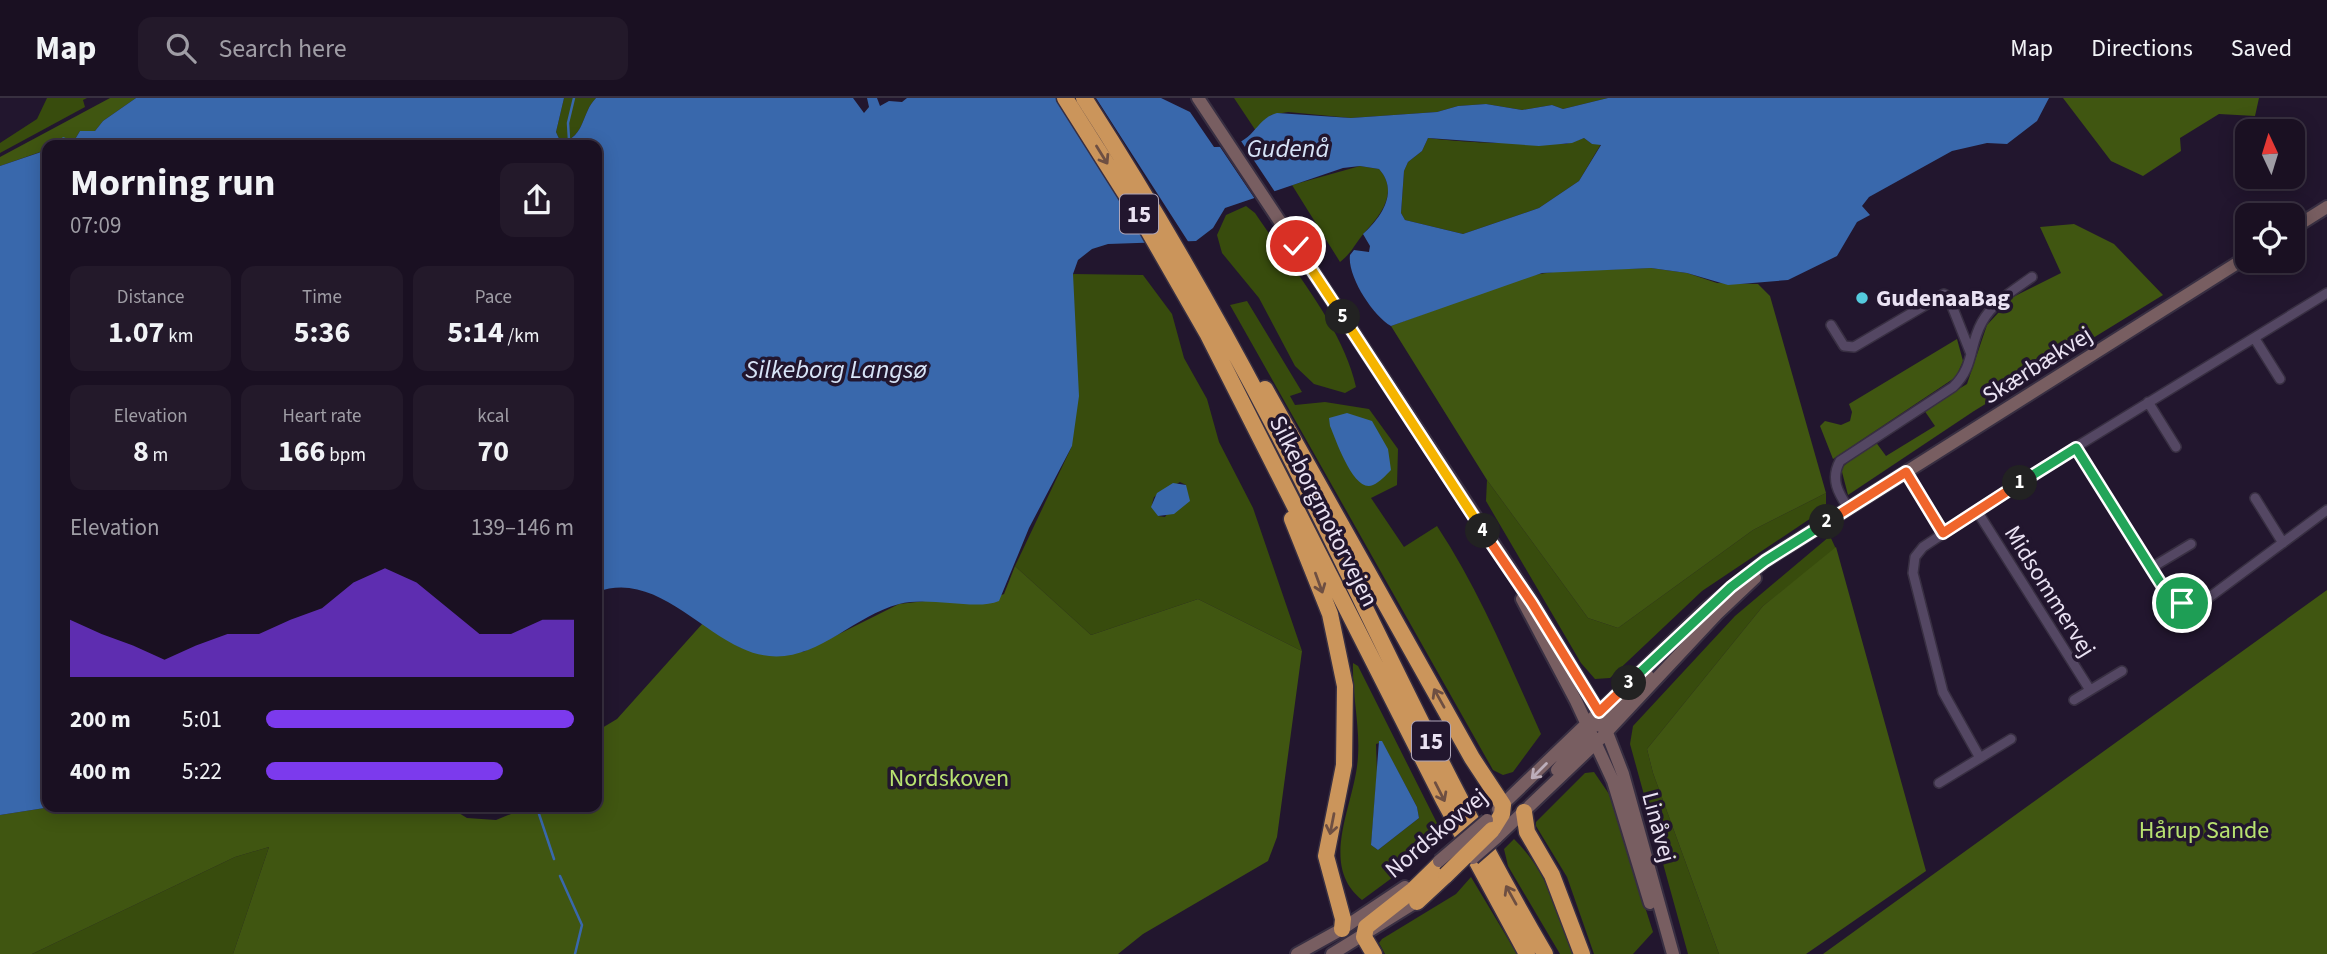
<!DOCTYPE html>
<meta charset="utf-8">
<style>
:root{--surface:#1a1022;--page:#23192a;--text:#f1f3f6;--muted:#9f9da5;--line:#383040;--accent:#7c3aed}
body{margin:0;font-family:"Source Sans 3",sans-serif;background:var(--page);color:var(--text);height:100vh;display:flex;flex-direction:column;font-size:26px;white-space:nowrap}
*{box-sizing:border-box;margin:0}
p{font-size:23px;color:var(--muted)}
.icon{flex:none;width:38px;height:38px;fill:none;stroke:currentColor;stroke-width:2;stroke-linecap:round;stroke-linejoin:round}
.map{position:relative;flex:1;overflow:hidden}
.side{position:absolute;left:42px;top:42px;width:560px;height:672px;display:flex;flex-direction:column;background:var(--surface);border-radius:14px;box-shadow:0 4px 18px #0003,0 0 0 2px var(--line)}
.side>*{flex:none}
.needle{width:46px;rotate:356deg}
.buttons{position:absolute;left:2235px;top:21px;display:grid;gap:14px}
.buttons a{display:grid;place-items:center;width:70px;height:70px;border-radius:14px;background:var(--surface);box-shadow:0 4px 18px #0003,0 0 0 2px var(--line);font-size:35px}
.pin{position:absolute;display:grid;place-items:center;width:60px;height:60px;color:#fff;margin:-30px;border:4px solid #fff;border-radius:50%;box-shadow:0 2px 7px #0007}
.km{position:absolute;width:35px;height:35px;margin:-18px;border-radius:50%;background:#222;color:#fff;font-size:19px;line-height:35px;text-align:center}
.round{display:grid;place-items:center;flex:none;width:74px;height:74px;border-radius:14px;background:var(--page)}
.headline{display:flex;align-items:center;justify-content:space-between;height:119px;padding:0 28px}
h1{font-size:38px;font-weight:700;line-height:52px}
.stats{display:grid;grid-template-columns:repeat(3,1fr);gap:10px;height:119px;padding:7px 28px}
.stats div{display:grid;align-content:center;border-radius:14px;background:var(--page);text-align:center}
.stats b{font-size:30px;font-weight:700}
.stats small{font-size:19px;font-weight:400}
.stats p{font-size:19px}
.chart{height:196px;padding:14px 28px}
.chart p{display:flex;justify-content:space-between}
.chart svg{width:100%;height:126px;margin-top:7px;fill:var(--accent);opacity:.7}
ul{padding:0 28px;list-style:none;font-size:23px}
li{display:grid;grid-template-columns:112px 84px 1fr;align-items:center;height:52px}
li i{height:18px;border-radius:9px;background:var(--accent)}
header{display:flex;align-items:center;gap:42px;box-sizing:border-box;height:98px;padding:0 35px;background:var(--surface);border-bottom:2px solid var(--line)}
header strong{font-size:33px}
nav{display:flex;gap:38px;margin-inline-start:auto;font-size:24px}
.search{width:490px;height:63px;background:var(--page);display:flex;align-items:center;gap:18px;box-sizing:border-box;padding:0 24px;border-radius:14px;color:var(--muted);font-size:26px}
.map>svg:first-child{display:block}
.green{fill:#384c0d;fill-rule:evenodd}
.forest{fill:#405611}
.water{fill:#3968ac;fill-rule:evenodd}
.pier{fill:#22162e}
.lines{fill:none;stroke-linecap:round;stroke-linejoin:round}
.stream{stroke:#3968ac;stroke-width:2.5}
.street-casing{stroke:#382f42;stroke-width:12}
.secondary-casing{stroke:#382f42;stroke-width:16}
.highway-casing{stroke:#382f42;stroke-width:19}
.street{stroke:#544763;stroke-width:9}
.secondary{stroke:#785e61;stroke-width:12}
.highway{stroke:#cb955b;stroke-width:16}
.secondary-bridge-casing{stroke:#382f42;stroke-width:16;stroke-linecap:butt}
.highway-bridge-casing{stroke:#382f42;stroke-width:19;stroke-linecap:butt}
.secondary-bridge{stroke:#785e61;stroke-width:12}
.highway-bridge{stroke:#cb955b;stroke-width:16}
.oneway{stroke:#6e4f42}
.oneway2{stroke:#bcadb9}
.split-1-casing{stroke:#fff;stroke-width:14}
.split-2-casing{stroke:#fff;stroke-width:14}
.split-3-casing{stroke:#fff;stroke-width:14}
.split-4-casing{stroke:#fff;stroke-width:14}
.split-5-casing{stroke:#fff;stroke-width:14}
.split-6-casing{stroke:#fff;stroke-width:14}
.split-1{stroke:#22a559;stroke-width:9}
.split-2{stroke:#f0652b;stroke-width:9}
.split-3{stroke:#22a559;stroke-width:9}
.split-4{stroke:#f0652b;stroke-width:9}
.split-5{stroke:#f5b400;stroke-width:9}
.split-6{stroke:#f5b400;stroke-width:9}
.poi-dot{fill:#54cadd;stroke:#22162e;stroke-width:2.5}
.labels{text-anchor:middle;stroke-width:7;stroke-linejoin:round;paint-order:stroke}
.shield{fill:#22162e;stroke:#aea5b8;stroke-width:2}
.shield-label{font-size:23px;font-weight:bold;fill:#eae2f3}
.poi-label{font-size:24px;font-weight:bold;fill:#eae2f3;stroke:#22162e;text-anchor:start}
.street-label{font-size:24px;fill:#eae2f3;stroke:#22162e}
.park-label{font-size:24px;fill:#b8e270;stroke:#22162e}
.water-label{font-size:26px;font-style:italic;fill:#d7e4f7;stroke:#22162e}
</style>
<header>
<strong>Map</strong>
<div class="search"><svg class="icon" aria-label="search" viewBox="0 0 24 24"><circle cx="10" cy="10" r="6"/><path d="M15 15l6 6"/></svg>Search here</div>
<nav><a>Map</a><a>Directions</a><a>Saved</a></nav>
</header>
<div class="map">
<svg width="2327" height="856" viewBox="0 0 2327 856">
<rect width="100%" height="100%" fill="#22162e"/>
<!-- green -->
<path class="green" d="M47,0H87L83,2L85,9L0,55V45L37,21Z
M564,0H596C581,15 586,38 561,45L556,34Z
M1234,0H1608L1563,11L1552,7L1522,12L1486,6L1458,8L1437,14L1351,20L1288,14L1271,17L1256,33Z
M1428,40C1441,42 1502,47 1509,44L1566,46L1584,40L1592,46H1601L1579,83L1539,110L1463,136L1405,122L1401,115L1404,73L1408,64L1422,53Z
M1360,68L1379,71C1399,93 1382,116 1365,134C1356,144 1352,155 1340,164L1292,87Z
M1246,108L1255,115C1289,166 1343,229 1356,289L1345,295L1314,286L1295,268L1259,200L1222,155L1217,137L1226,117Z
M1073,176L1143,177L1172,216L1184,260L1207,301L1219,344L1253,410L1302,553L1198,501L1091,537L1015,468L1072,348ZM1180,384L1186,387L1165,419L1158,418L1152,406L1154,399Z
M1247,203L1302,294L1290,298L1295,307L1325,304L1369,311L1398,351L1397,387L1371,400L1404,449L1437,428C1480,493 1509,565 1541,636L1513,674L1503,677L1493,672L1230,207Z
M1487,382L1588,520L1618,530L1753,432L1826,395V410L1702,493L1610,580L1595,581L1581,565L1486,403Z
M1830,438L1836,451L1763,508L1647,651L1653,675L1719,856H1688L1630,646L1633,628L1735,518Z
M1353,565L1358,568L1441,733L1438,746L1362,802C1317,766 1356,705 1358,658C1360,628 1352,596 1353,565ZM1382,644L1417,709L1419,720L1378,752L1371,747L1377,675L1376,646Z
M1594,674L1609,696L1653,834L1633,856H1594L1567,779L1536,728V724L1585,675Z
M1514,741C1547,773 1558,814 1574,856H1560L1508,768L1504,751Z
M269,749L233,856H32L235,759Z
M1471,779L1517,856H1385L1379,845L1382,841L1456,796Z"/>
<!-- forest -->
<path class="forest" d="M110,0H136L103,23L95,33H80L74,43L61,40L55,47H47L46,52L0,68V59Z
M2063,0H2259L2255,18L2219,16L2180,40L2181,53L2143,78L2111,63Z
M2074,126L2114,146L2163,197L1974,313L1848,397L1841,370L1875,343L1886,358L1935,328L1924,312L1967,286L1987,227L2013,199L2061,175L2040,129Z
M1651,170L1687,175L1717,185L1758,186L1770,198L1826,395L1753,432L1618,530L1588,520L1487,382L1391,228L1526,178L1560,173Z
M1957,241L1963,263L1956,279L1833,361L1820,328L1825,323L1841,327L1850,323L1852,314L1849,306Z
M1836,449L1926,773L1806,856H1719L1653,675L1647,651L1763,508Z
M1015,468L1091,537L1198,501L1302,553L1277,739L1268,763L1143,836L1118,856H233L269,749L235,759L32,856H0V717L51,709H449L467,720L496,722L528,709H597V633L617,621L703,525L741,550L803,554L899,506L934,502L978,506L1004,496Z
M2327,492V856H1823Z"/>
<!-- water -->
<path class="water" d="M136,0H564L556,34L561,45C586,38 581,15 596,0H853L864,15L869,9L867,0H877L880,8L889,3L902,4L907,0H1161L1190,14L1214,49C1256,50 1252,22 1277,15L1351,20L1437,14L1458,8L1486,6L1522,12L1552,7L1563,11L1608,0H2049L2037,23L2007,46L1987,45L1952,53L1869,99L1862,108L1870,117L1857,124L1837,158L1788,182L1728,187L1687,175L1651,170L1542,175L1391,228C1373,218 1347,178 1350,157L1354,152L1369,154L1370,148L1363,136C1382,119 1399,93 1379,71L1360,68L1343,70L1225,110L1213,130L1196,143L1108,146L1092,151L1078,162L1073,176L1079,298L1072,348L1029,430L999,503C976,513 930,498 899,506C844,521 805,580 741,550C697,530 651,473 597,494V47H55L63,39L74,43L80,33H95L103,23ZM1428,40L1539,48L1572,45L1584,40L1592,46L1601,47L1579,83L1539,110L1463,136L1405,122L1401,115L1404,73L1408,64L1422,53Z
M47,52V709H51L0,717V68Z
M1347,315L1372,323L1388,351L1391,372C1386,377 1380,384 1373,387C1354,396 1336,342 1330,328L1329,320Z
M1173,385L1186,387L1190,403L1174,416L1158,418L1151,409L1157,395Z
M1379,643H1382L1417,709L1419,720L1378,752L1371,747Z"/>
<!-- pier -->
<path class="pier" d="M1077,0H1096L1191,148H1168Z
M1239,40L1277,97L1257,104L1218,46H1228Z"/>
<g class="lines">
<!-- stream -->
<path class="stream" d="M569,42L568,25L574,0
M539,716L554,761
M560,778L582,827L575,856"/>
<defs>
<path id="street" d="M1831,227L1844,248L1854,249L1944,196L1948,198L1971,256
M2255,241L2280,281
M2148,304L2176,349
M2076,350L2168,497L2182,505L2203,504L2327,412
M1906,374L1943,435
M2255,400L2283,445
M1849,411C1838,395 1830,381 1840,363L1953,289C1975,268 1968,249 1982,224C1993,204 2014,192 2032,179
M1977,413L2090,592
M2151,470L2191,446
M2074,602L2122,573
M1980,660L1943,594L1913,475L1915,459L1923,449L2058,360L2327,195
M1939,685L2011,641"/>
<path id="secondary" d="M1198,0L1532,504L1599,614L1623,676L1673,856
M2292,131L2327,109
M1522,501L1576,603L1613,683L1650,805
M1600,628L1648,578
M1557,672L1592,630
M1498,711L1706,511L1765,463L2247,159
M1496,740L1601,640L1717,516L1755,480
M1297,856L1342,831L1405,789
M1332,856L1424,799"/>
<path id="highway" d="M1065,0L1144,125L1207,235L1443,701L1527,856
M1084,0C1173,138 1252,281 1325,428C1396,572 1464,718 1545,856
M1265,291L1472,660L1503,707L1502,716L1492,732
M1292,421L1330,516L1345,588L1344,667L1326,758L1343,821L1342,831
M1524,714L1527,734L1552,777L1582,856
M1417,804L1446,777
M1374,856L1364,839L1366,829L1413,792L1452,754"/>
</defs>
<!-- street casing -->
<use href="#street" class="street-casing"/>
<!-- secondary casing -->
<use href="#secondary" class="secondary-casing"/>
<!-- highway casing -->
<use href="#highway" class="highway-casing"/>
<!-- street -->
<use href="#street" class="street"/>
<!-- secondary -->
<use href="#secondary" class="secondary"/>
<!-- highway -->
<use href="#highway" class="highway"/>
<defs>
<path id="secondary-bridge" d="M1473,760L1496,740
M1439,763L1487,722"/>
<path id="highway-bridge" d="M1446,777L1492,732"/>
</defs>
<!-- secondary-bridge casing -->
<use href="#secondary-bridge" class="secondary-bridge-casing"/>
<!-- highway-bridge casing -->
<use href="#highway-bridge" class="highway-bridge-casing"/>
<!-- secondary-bridge -->
<use href="#secondary-bridge" class="secondary-bridge"/>
<!-- highway-bridge -->
<use href="#highway-bridge" class="highway-bridge"/>
</g>
<!-- one-way arrows -->
<defs><path id="oneway-shaft" d="M-6 0H5M1.5-3L5.5 0L1.5 3" fill="none" stroke-width="1.6" stroke-linecap="round" stroke-linejoin="round" transform="scale(1.75)"/></defs>
<g class="oneway">
<use href="#oneway-shaft" transform="translate(1102 57) rotate(58)"/>
<use href="#oneway-shaft" transform="translate(1319 485) rotate(70)"/>
<use href="#oneway-shaft" transform="translate(1439 600) rotate(-119)"/>
<use href="#oneway-shaft" transform="translate(1440 694) rotate(63)"/>
<use href="#oneway-shaft" transform="translate(1332 726) rotate(101)"/>
<use href="#oneway-shaft" transform="translate(1511 797) rotate(-119)"/>
</g>
<use class="oneway2" href="#oneway-shaft" transform="translate(1539 673) rotate(135)"/>
<g class="lines">
<defs>
<path id="split-1" d="M2020,385L2076,350L2168,497L2182,505"/>
<path id="split-2" d="M1827,424L1906,374L1943,435L2020,385"/>
<path id="split-3" d="M1629,585L1731,489L1765,463L1827,424"/>
<path id="split-4" d="M1483,433L1532,505L1599,614L1629,585"/>
<path id="split-5" d="M1343,219L1483,433"/>
<path id="split-6" d="M1296,148L1343,219"/>
</defs>
<!-- split-1 casing -->
<use href="#split-1" class="split-1-casing"/>
<!-- split-2 casing -->
<use href="#split-2" class="split-2-casing"/>
<!-- split-3 casing -->
<use href="#split-3" class="split-3-casing"/>
<!-- split-4 casing -->
<use href="#split-4" class="split-4-casing"/>
<!-- split-5 casing -->
<use href="#split-5" class="split-5-casing"/>
<!-- split-6 casing -->
<use href="#split-6" class="split-6-casing"/>
<!-- split-1 -->
<use href="#split-1" class="split-1"/>
<!-- split-2 -->
<use href="#split-2" class="split-2"/>
<!-- split-3 -->
<use href="#split-3" class="split-3"/>
<!-- split-4 -->
<use href="#split-4" class="split-4"/>
<!-- split-5 -->
<use href="#split-5" class="split-5"/>
<!-- split-6 -->
<use href="#split-6" class="split-6"/>
</g>
<!-- markers -->
<circle class="poi-dot" cx="1862" cy="200" r="7"/>
<g class="labels">
<!-- shield labels -->
<g class="shield">
<rect x="1120" y="96.5" width="38" height="39" rx="5"/>
<rect x="1412" y="623.5" width="38" height="39" rx="5"/>
</g>
<g class="shield-label">
<text x="1139" y="124">15</text>
<text x="1431" y="651">15</text>
</g>
<!-- poi labels -->
<g class="poi-label">
<text x="1876" y="208">GudenaaBag</text>
</g>
<!-- street labels -->
<g class="street-label">
<text transform="translate(2037 267) rotate(-32)" y="8">Skærbækvej</text>
<text transform="translate(1324 413) rotate(63)" y="8">Silkeborgmotorvejen</text>
<text transform="translate(2050 493) rotate(58)" y="8">Midsommervej</text>
<text transform="translate(1659 729) rotate(75)" y="8">Linåvej</text>
<text transform="translate(1436 735) rotate(-40)" y="8">Nordskovvej</text>
</g>
<!-- park labels -->
<g class="park-label">
<text x="949" y="688">Nordskoven</text>
<text x="2204" y="740">Hårup Sande</text>
</g>
<!-- water labels -->
<g class="water-label">
<text x="1288" y="59">Gudenå</text>
<text x="836" y="280">Silkeborg Langsø</text>
</g>
</g>
</svg>
<div class="buttons">
<a><svg class="needle" viewBox="-14 -14 28 28"><path d="M0-13l5 13h-10z" fill="#e53935"/><path d="M0 13l5-13h-10z" fill="#9f9da5"/></svg></a>
<a><svg class="icon" aria-label="locate" viewBox="0 0 24 24"><circle cx="12" cy="12" r="6"/><path d="M12 2v4M12 18v4M2 12h4M18 12h4"/></svg></a>
</div>
<div class="pin" style="left:2182px;top:505px;background:#1e9e55"><svg class="icon" aria-label="arrive" viewBox="0 0 24 24"><path d="M6 21V4h12l-3 4 3 4H6"/></svg></div>
<div class="pin" style="left:1296px;top:148px;background:#d93025"><svg class="icon" aria-label="check" viewBox="0 0 24 24"><path d="M5 12l5 5 9-10"/></svg></div>
<b class="km" style="left:2020px;top:385px">1</b>
<b class="km" style="left:1827px;top:424px">2</b>
<b class="km" style="left:1629px;top:585px">3</b>
<b class="km" style="left:1483px;top:433px">4</b>
<b class="km" style="left:1343px;top:219px">5</b>
<section class="side">
<div class="headline"><div><h1>Morning run</h1><p>07:09</p></div><a class="round"><svg class="icon" aria-label="share" viewBox="0 0 24 24"><path d="M12 15V3M7 8l5-5 5 5M5 13v7h14v-7"/></svg></a></div>
<div class="stats">
<div><p>Distance</p><b>1.07<small> km</small></b></div>
<div><p>Time</p><b>5:36</b></div>
<div><p>Pace</p><b>5:14<small> /km</small></b></div>
</div>
<div class="stats">
<div><p>Elevation</p><b>8<small> m</small></b></div>
<div><p>Heart rate</p><b>166<small> bpm</small></b></div>
<div><p>kcal</p><b>70</b></div>
</div>
<div class="chart"><p><span>Elevation</span>139–146 m</p>
<svg viewBox="0 0 160 44" preserveAspectRatio="none"><path d="M0 44V24L10 29L20 33L30 38L40 33L50 29L60 29L70 24L80 20L90 11L100 6L110 11L120 20L130 29L140 29L150 24L160 24V44z"/></svg>
</div>
<ul>
<li><b>200 m</b>5:01<i style="width:100%"></i></li>
<li><b>400 m</b>5:22<i style="width:77%"></i></li>
</ul>
</section>
</div>
